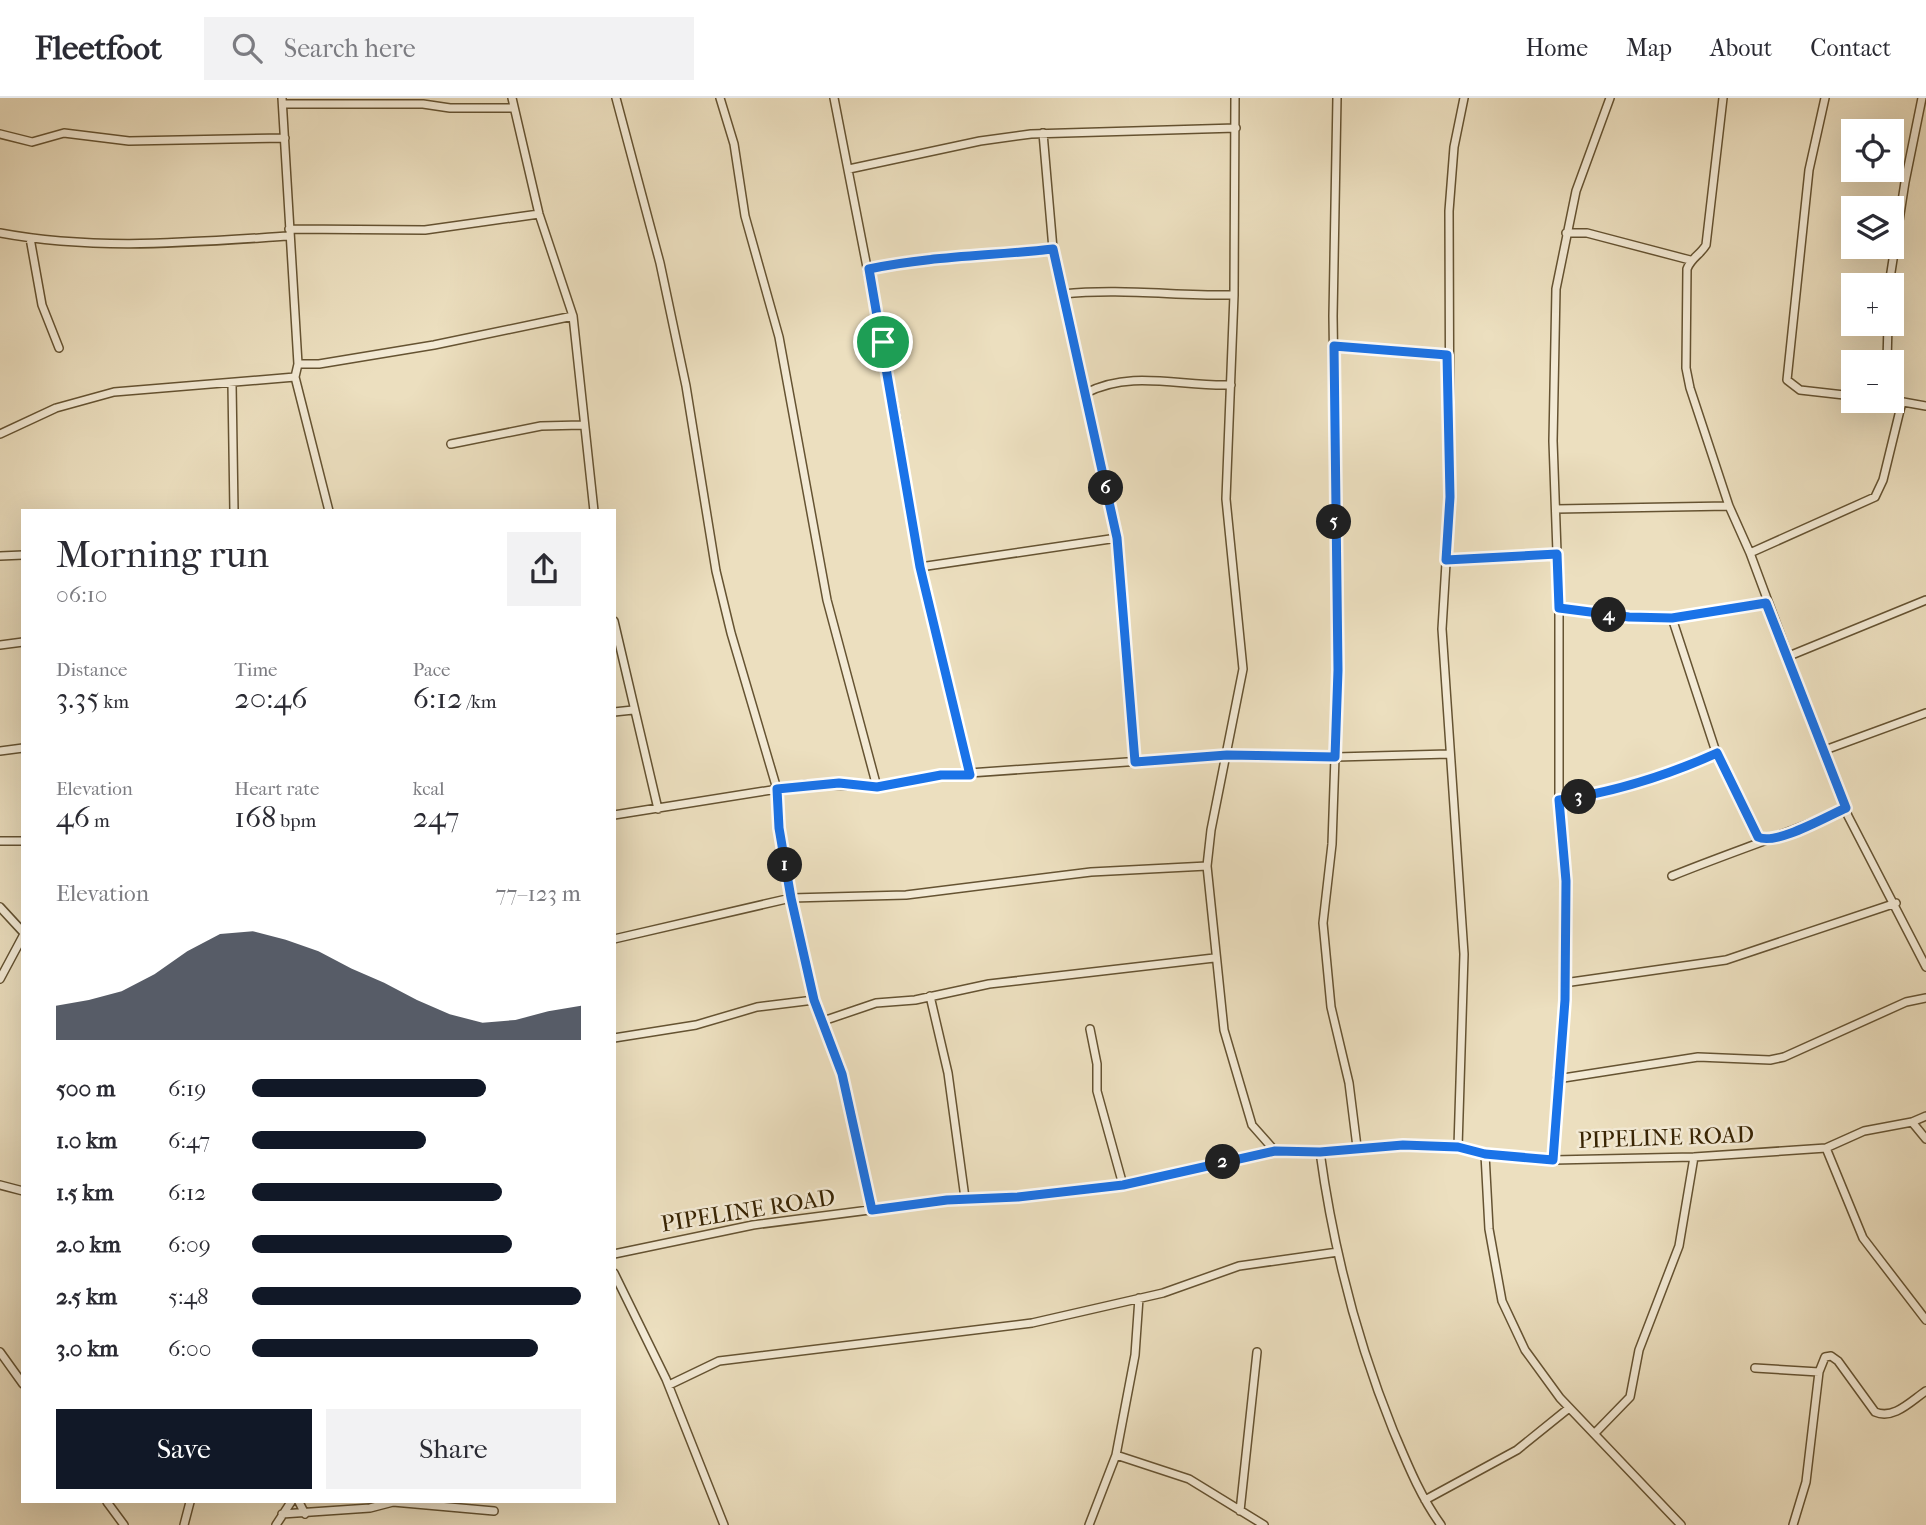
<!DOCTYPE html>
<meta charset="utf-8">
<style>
:root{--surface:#fff;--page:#f2f2f3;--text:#2b2b33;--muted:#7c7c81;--line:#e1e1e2;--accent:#111827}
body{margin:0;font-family:"IM FELL French Canon",serif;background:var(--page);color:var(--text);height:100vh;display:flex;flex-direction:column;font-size:26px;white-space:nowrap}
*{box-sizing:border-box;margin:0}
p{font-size:23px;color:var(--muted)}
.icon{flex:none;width:38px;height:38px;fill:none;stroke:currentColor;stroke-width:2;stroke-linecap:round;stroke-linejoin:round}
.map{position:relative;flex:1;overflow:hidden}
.side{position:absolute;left:21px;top:411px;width:595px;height:994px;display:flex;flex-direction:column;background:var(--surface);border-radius:0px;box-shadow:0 7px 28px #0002}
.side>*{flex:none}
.buttons{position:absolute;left:1841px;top:21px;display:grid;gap:14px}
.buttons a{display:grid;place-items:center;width:63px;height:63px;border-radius:0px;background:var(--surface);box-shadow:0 7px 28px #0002;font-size:35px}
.pin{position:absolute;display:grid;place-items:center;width:60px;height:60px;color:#fff;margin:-30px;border:4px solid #fff;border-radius:50%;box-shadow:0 2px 7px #0007}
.km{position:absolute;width:35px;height:35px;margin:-18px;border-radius:50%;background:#222;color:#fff;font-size:19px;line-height:35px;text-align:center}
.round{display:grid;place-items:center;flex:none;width:74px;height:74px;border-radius:0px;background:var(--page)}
.head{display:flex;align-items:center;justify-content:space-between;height:119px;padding:0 35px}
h1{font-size:38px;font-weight:600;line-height:52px}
.metrics{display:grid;grid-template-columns:repeat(3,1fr);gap:10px;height:119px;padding:7px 35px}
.metrics div{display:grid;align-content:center}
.metrics b{font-size:30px;font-weight:600}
.metrics small{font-size:19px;font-weight:400}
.metrics p{font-size:19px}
.chart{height:196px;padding:14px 35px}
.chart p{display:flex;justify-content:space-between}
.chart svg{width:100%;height:126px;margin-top:7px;fill:var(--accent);opacity:.7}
.button{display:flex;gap:14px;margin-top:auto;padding:14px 35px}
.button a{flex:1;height:80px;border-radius:0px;background:var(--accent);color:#fff;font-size:28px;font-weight:600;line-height:80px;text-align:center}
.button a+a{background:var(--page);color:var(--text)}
ul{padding:0 35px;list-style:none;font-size:23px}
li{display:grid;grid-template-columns:112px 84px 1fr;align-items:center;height:52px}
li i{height:18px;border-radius:9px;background:var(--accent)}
header{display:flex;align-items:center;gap:42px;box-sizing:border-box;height:98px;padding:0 35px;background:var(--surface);border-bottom:2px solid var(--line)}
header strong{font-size:33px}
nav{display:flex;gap:38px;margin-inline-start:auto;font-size:24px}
.search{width:490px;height:63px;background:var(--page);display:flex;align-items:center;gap:18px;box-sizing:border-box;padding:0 24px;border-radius:0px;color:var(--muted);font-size:26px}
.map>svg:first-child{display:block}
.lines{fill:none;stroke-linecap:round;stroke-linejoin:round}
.street-casing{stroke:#655332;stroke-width:10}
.street{stroke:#f3ead5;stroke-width:7}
.route-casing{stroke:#fff;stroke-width:14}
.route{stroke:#1a73e8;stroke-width:9}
.labels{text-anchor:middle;stroke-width:5;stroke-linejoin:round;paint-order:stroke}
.street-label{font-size:23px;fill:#382403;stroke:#f3ead5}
</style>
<header>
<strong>Fleetfoot</strong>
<div class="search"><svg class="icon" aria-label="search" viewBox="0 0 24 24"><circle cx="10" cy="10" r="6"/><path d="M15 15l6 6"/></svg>Search here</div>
<nav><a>Home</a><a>Map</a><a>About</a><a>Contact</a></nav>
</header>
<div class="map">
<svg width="1926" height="1427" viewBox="0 0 1926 1427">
<rect width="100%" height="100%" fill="#ecdfbf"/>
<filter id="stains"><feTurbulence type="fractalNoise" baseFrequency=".00286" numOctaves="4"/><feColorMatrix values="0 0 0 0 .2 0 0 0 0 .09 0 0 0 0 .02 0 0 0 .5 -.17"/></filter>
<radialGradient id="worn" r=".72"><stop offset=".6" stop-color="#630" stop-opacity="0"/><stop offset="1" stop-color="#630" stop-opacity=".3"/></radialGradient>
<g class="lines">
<defs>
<path id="street" d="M282,0L298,266L295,279L329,413
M512,0L539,116L573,218L594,413
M616,0L660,165L686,288L716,473L731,535L777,691L779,730L791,800L814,902L842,976L872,1113
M720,0L734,46L745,118L779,239L827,502L877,689
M834,0L896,318L920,469L970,677
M1235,0L1234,197L1226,401L1243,571L1211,732L1207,768L1224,932L1252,1027L1275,1053
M1337,0L1333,218L1338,572L1332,746L1323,825L1331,909L1349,985L1357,1049
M1723,0L1706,147C1700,157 1691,160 1687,171L1686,270L1690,290L1729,408L1750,455L1848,718L1926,869
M1825,0L1809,72L1787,282L1800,292L1853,298
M283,6H423L450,10H513
M1043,35L1053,151L1117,440L1135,664
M0,36L32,44L64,35L129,43L285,40
M849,71L980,43L1031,36L1236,30
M289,131L425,132L539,116
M0,135C96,153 192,144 289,138
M1566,135H1587L1690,162
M30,140L42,207L59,250
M869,171C930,158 991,157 1053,151
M1889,187L1905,84L1922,0
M1063,196C1120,190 1177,198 1234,197
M1334,248L1447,257
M1887,264L1888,226
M298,266H319L434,247L573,218
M232,286L234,413
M1086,295C1132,271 1181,289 1231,287
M1892,302L1926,308
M0,336L56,310L114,294L295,279
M451,346L541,328L582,327
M1556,411L1729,408
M1750,455L1875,399L1883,382L1902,304
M0,458L23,457
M1446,462L1557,456
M920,469L1117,440
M1559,510L1629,519L1672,520L1766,504
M1672,520L1715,651L1758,739L1763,741
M614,523L658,711
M0,547L23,544
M1789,558L1926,502
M614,614L633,612
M1825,652L1926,615
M0,653L23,650
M1559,702C1614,694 1666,678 1717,655
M614,717L809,686L877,689L941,677L1227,657L1336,659L1449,656
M0,743H23
M1672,778C1731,754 1788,736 1846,710
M0,809L23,834
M614,841L791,800L906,797L1091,774L1207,768
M0,881L23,838
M1564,885L1726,862L1896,805
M930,898L948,975L965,1100
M823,923L876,905L915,902L989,886L1214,860
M1090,931L1097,966V993L1123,1087
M614,940L696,927L757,909L814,902
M1557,981L1698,959L1770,962L1784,959L1906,904L1926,900
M1912,1024L1926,1041
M1458,1049L1464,856L1442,531L1450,399L1449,113L1454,49L1464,0
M1826,1050L1863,1140L1926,1222
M1320,1054C1333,1149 1357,1243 1393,1332C1407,1365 1420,1398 1441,1427
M1485,1056L1489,1131L1502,1203L1525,1252L1560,1300L1681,1427
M1553,1062L1565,902L1566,783L1559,702V510L1553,343L1556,191L1576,93L1610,0
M0,1087L23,1093
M614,1156L753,1127L947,1102L1018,1099L1123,1087L1275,1053L1320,1054L1403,1047L1458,1049L1485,1056L1553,1062L1694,1059L1826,1050L1864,1033L1912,1024L1926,1018
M614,1175L666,1281L724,1427
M0,1254L23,1286
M1755,1270L1819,1274
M669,1287L719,1263L1032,1225L1163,1195L1239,1168L1338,1154
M1595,1335L1630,1299L1639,1252L1679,1148L1694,1059
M1116,1357L1189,1381L1264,1427
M1425,1402L1517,1352L1569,1310
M107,1404L124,1427
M299,1404L305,1416
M1240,1413L1257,1254
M282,1416L370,1410L393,1404L494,1413
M184,1427L190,1404
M276,1427L291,1404
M1089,1427L1116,1357L1135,1257L1139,1200
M1793,1427L1806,1384L1819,1274L1825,1259L1831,1258L1838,1263L1875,1314C1894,1322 1911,1303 1926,1293"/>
</defs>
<!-- street casing -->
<use href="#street" class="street-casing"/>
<!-- street -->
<use href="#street" class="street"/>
</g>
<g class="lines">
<defs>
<path id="route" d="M1053,151L1117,440L1135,664L1227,657L1335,659L1338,572L1334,248L1447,257L1450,399L1446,462L1557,456L1559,510L1629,519L1672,520L1766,505L1846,710C1827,718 1776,748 1758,739L1717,655C1666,678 1615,694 1559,702L1566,783L1565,902L1553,1062L1485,1056L1458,1049L1403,1047L1320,1054L1275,1053L1123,1087L1018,1099L947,1102L872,1112L842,976L814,902L791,800L779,730L777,691L839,685L877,689L941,677H970L920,469L869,171C930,158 991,158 1053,151Z"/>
</defs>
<!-- route casing -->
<use href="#route" class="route-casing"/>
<!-- route -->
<use href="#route" class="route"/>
</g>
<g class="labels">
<!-- street labels -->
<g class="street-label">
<text transform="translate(1666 1039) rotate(-2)" y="8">PIPELINE ROAD</text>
<text transform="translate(748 1112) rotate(-9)" y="8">PIPELINE ROAD</text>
</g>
</g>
<rect width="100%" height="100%" filter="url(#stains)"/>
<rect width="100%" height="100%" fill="url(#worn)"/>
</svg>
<div class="buttons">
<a><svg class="icon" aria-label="locate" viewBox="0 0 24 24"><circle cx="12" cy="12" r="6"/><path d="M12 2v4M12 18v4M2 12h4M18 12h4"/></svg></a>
<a><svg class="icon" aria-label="layers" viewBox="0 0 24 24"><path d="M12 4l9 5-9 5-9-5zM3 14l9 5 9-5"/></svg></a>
<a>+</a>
<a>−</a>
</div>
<div class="pin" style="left:883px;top:244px;background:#1e9e55"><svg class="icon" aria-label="arrive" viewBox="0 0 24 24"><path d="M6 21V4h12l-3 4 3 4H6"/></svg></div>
<b class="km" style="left:785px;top:767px">1</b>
<b class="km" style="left:1223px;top:1064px">2</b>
<b class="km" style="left:1579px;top:699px">3</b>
<b class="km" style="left:1609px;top:517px">4</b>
<b class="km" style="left:1334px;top:424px">5</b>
<b class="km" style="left:1106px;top:390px">6</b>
<section class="side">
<div class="head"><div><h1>Morning run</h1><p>06:10</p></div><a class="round"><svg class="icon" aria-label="share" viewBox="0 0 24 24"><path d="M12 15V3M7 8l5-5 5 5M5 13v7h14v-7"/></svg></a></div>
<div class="metrics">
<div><p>Distance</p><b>3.35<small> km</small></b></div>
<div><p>Time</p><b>20:46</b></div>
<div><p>Pace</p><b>6:12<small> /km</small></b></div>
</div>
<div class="metrics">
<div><p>Elevation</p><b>46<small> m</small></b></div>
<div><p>Heart rate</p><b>168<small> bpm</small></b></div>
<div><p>kcal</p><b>247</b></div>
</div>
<div class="chart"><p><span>Elevation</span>77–123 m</p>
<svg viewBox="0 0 160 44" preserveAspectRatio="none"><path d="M0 44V32L10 30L20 27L30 21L40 13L50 7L60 6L70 9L80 13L90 19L100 24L110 30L120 35L130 38L140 37L150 34L160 32V44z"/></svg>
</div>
<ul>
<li><b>500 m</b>6:19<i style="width:71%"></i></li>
<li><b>1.0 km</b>6:47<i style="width:53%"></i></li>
<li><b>1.5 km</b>6:12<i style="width:76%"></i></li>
<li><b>2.0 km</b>6:09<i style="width:79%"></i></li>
<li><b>2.5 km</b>5:48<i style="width:100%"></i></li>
<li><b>3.0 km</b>6:00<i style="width:87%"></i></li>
</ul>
<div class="button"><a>Save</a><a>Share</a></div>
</section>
</div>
